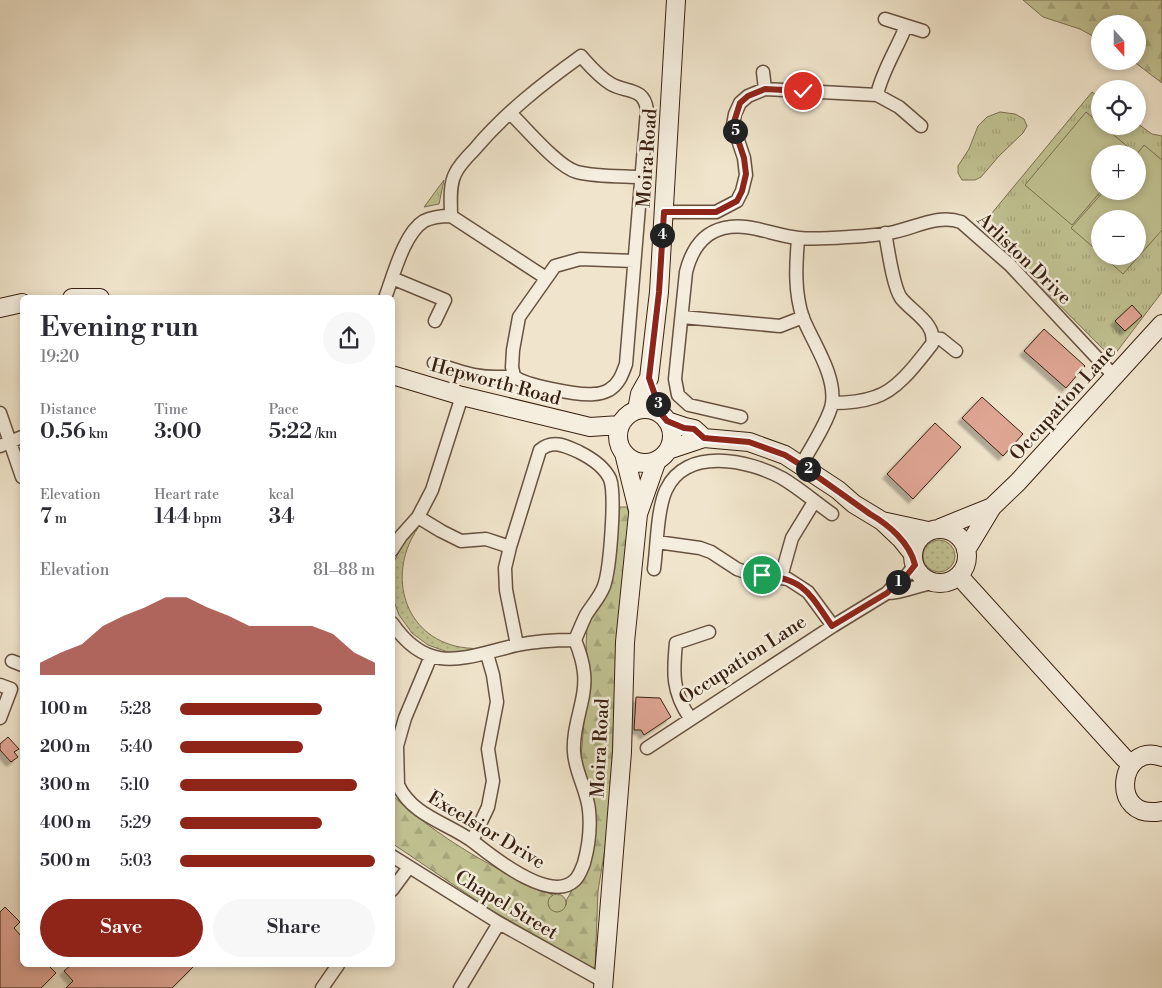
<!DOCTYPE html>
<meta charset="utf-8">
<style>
:root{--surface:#fff;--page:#f7f7f7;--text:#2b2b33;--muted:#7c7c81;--accent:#8f2418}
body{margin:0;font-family:"Libre Bodoni",serif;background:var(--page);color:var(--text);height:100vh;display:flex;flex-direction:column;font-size:19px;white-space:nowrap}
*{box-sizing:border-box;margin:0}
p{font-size:16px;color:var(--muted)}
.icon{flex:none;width:28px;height:28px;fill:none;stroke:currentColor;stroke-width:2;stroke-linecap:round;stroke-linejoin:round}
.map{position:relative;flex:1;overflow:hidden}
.details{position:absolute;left:20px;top:295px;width:375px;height:672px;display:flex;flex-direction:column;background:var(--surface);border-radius:8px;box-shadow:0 2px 8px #0003}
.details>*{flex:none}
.needle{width:32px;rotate:159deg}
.tools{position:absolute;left:1091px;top:15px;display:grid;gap:10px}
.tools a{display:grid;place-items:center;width:55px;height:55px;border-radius:50%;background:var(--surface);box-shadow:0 2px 8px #0003;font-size:25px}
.pin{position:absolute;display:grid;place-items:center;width:42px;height:42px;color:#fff;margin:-21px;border:2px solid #fff;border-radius:50%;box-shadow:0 1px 5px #0007}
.km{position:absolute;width:25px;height:25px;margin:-12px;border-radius:50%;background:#222;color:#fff;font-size:14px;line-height:25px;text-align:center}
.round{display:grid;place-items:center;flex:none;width:52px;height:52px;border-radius:26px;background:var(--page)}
.head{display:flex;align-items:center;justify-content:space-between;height:85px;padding:0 20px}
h1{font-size:28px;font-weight:600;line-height:38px}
.figures{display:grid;grid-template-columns:repeat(3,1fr);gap:8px;height:85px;padding:5px 20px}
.figures div{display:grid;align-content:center}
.figures b{font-size:21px;font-weight:600}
.figures small{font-size:14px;font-weight:400}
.figures p{font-size:14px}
.chart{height:140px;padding:10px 20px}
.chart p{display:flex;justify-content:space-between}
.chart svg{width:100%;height:90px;margin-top:5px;fill:var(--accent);opacity:.7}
.button{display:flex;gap:10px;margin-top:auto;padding:10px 20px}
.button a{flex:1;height:58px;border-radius:30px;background:var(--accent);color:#fff;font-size:20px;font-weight:600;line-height:58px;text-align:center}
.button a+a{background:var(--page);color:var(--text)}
ul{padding:0 20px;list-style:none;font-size:16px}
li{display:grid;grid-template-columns:80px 60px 1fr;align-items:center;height:38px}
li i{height:12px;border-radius:6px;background:var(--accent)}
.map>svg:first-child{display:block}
.grass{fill:url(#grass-dots);stroke:#7d7252}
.forest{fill:url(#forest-firs);stroke:#7d7252}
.park{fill:url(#park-tufts);stroke:#7d7252;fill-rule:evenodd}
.garden{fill:#c1c292;stroke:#7d7252}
.building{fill:#e0a695;stroke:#392111;filter:url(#shadow)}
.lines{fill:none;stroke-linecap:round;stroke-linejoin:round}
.street-casing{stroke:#675240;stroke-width:15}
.secondary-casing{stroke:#392111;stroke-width:20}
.street{stroke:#f5eede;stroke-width:12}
.secondary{stroke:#f5eede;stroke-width:18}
.route-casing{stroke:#fff;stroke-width:10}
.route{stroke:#8f2418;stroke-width:6}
.labels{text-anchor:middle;stroke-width:5;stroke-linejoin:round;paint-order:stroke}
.street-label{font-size:19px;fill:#392111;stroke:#f5eede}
</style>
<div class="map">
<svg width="1162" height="988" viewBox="0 0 1162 988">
<defs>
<pattern id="grass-dots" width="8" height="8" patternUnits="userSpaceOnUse" patternTransform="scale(1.25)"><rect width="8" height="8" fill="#c1c292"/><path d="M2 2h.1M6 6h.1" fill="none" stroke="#a7a67d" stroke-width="1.8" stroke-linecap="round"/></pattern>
<pattern id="forest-firs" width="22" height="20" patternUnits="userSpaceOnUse" patternTransform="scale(1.25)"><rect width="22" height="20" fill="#c1c292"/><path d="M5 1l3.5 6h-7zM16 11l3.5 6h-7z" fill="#a7a67d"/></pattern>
<pattern id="park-tufts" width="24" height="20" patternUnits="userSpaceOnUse" patternTransform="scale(1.25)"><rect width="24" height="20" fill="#c1c292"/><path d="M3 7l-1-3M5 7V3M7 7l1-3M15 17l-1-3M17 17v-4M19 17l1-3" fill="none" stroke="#a7a67d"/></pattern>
<filter id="shadow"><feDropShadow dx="-4.5" dy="4.5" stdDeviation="1" flood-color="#0004"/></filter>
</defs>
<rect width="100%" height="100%" fill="#f0e5cc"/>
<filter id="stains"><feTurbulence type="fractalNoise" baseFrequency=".004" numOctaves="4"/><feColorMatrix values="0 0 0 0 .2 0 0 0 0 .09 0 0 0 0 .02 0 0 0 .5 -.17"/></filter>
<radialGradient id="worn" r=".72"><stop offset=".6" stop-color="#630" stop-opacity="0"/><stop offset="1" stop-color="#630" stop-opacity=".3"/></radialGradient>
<!-- grass -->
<path class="grass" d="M415,528H418C388,571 401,632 455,646C463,648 470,648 478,649L463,653L448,652L428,645L412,633L399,615L393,599L392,566L400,549Z
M923 556a16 16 0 1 1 32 0a16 16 0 1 1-32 0Z"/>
<!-- forest -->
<path class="forest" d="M1023,0H1162V83L1133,61H1138V24H1100V40L1080,29L1043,17Z
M620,507H627L632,523L624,603L615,680L612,767L607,836L598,891L595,968L583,966L545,941L488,908L393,844L392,795C437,837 496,871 553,895L549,899L561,911L566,905L567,899L588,862L596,825L592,795L581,758L584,721L591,684L586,646L587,624L604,601L612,578Z"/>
<!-- park -->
<path class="park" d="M1092,92L1100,98V126H1138V124L1152,134L1162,136V292L1115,354H1110L1102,348L999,244L1002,240L1001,233L987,219ZM1100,154H1138V191H1100ZM1100,219H1138V256H1100Z
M1000,112L1015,114L1024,119L1027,126L1023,133L999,156L981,177L975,180H962L958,173V166L969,149L978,126L987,117Z
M444,180L439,204L424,207Z
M548 903a9 9 0 1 1 18 0a9 9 0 1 1-18 0Z"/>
<!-- garden -->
<path class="garden" d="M1086,112L1100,124V126H1103L1134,152L1132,154H1100L1101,191L1072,225L1025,185Z
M1144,145L1162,160V230L1123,274L1103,256H1138V219H1100V253L1071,228L1104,191H1138L1137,154Z"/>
<!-- building -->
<path class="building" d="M1132,305L1142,316L1125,331L1115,321Z
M1044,329L1085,366L1066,388L1024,351Z
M982,397L1023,434L1003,456L962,418Z
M935,423L961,447L913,499L887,474Z
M636,697L660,698L671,717L644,735L641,730H634Z
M8,737L19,749L14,752L18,757L11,762L0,750V744Z
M5,907L20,922L14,928L22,937V965H48L56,973L41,988H0V912Z
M71,965H195L172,988H66L73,981L64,971Z"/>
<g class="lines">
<defs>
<path id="street" d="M885,19L923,31
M763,72L765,89
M877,95C882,71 897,49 906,26
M510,113C526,128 558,167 577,172C596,177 621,176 640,177
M664,212H716L737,201L742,191L746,175L744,158L733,125L735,114L740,103L748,96L765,89L877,95L899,107L921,126
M451,216L546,278
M798,238C796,265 794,292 803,318C813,343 836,375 832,403C830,418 809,451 801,465
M392,278L445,300L435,321
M385,298C393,277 404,233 424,221C432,217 441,216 451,216C451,203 449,186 455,174C459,165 467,157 474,150C505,113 542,84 581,56C590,66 599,77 611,84C627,93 644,87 647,110L626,364C622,375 619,384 609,390C605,392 599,394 594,394C580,396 523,385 514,376C483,380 463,373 434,363
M682,317L780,326L803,317
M933,338L941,339L956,351
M514,376L512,367L513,350L519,317L555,266L580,259L634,261
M832,403C846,403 861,402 875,397C898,390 917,363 932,344C937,324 912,312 901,298C893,287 888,248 885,233
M0,413L22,477
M741,417L689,405L678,395L675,379L686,272C691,252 702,233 724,228C749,222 774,236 799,238C820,240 843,237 864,236C874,235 885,234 894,232C917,227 939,214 961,222L1010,265L1115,377
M0,446L22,437
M418,517L441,531L461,541L486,539L510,547
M657,542L700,548L711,552L737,569L748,573L788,579L808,592L833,626
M392,550L401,536L418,517L432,490L462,396
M654,569C657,546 657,510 666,490C686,446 749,460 782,478C799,488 815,502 832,514
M781,577L792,538L814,502
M887,593C902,593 918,585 933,583
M392,623C429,677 465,657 517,645C536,641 556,640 575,640C579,650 583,661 584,673C587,699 572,725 574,752C575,772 587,790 589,810C591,829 589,845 584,863C582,868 580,875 575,880C551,904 494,858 475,843C449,823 413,817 398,785H392
M517,645L506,590L505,568L510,547L540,450C553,439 566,446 579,452C591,458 604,466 610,479C616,495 610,569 604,586C600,597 592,605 586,615C582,623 579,631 575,640
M12,661L22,665
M0,685L11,689L0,718
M690,718C672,692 673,673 676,643L709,632
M647,748L833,626L887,593L895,584L907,575L915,565
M398,785L397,746L405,718L431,656
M472,841L488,807L493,781L488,749L497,702L493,675L487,654
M392,856L499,923L603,981
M392,890L409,867
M322,988L338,965
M460,988L499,923"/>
<path id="secondary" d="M72,298H100
M0,308L22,303
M392,375L462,396L590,427L620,425
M618 436a27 27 0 1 1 54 0a27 27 0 1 1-54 0Z
M637,410L640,394L649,378L659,292L676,0
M667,421L685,427L694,429L704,438
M668,450L704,438L749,442L785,455L838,490L854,504L882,521L901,539L913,554
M624,453L638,510
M882,521L928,531
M940,528L992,507
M913 556a27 27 0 1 1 54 0a27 27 0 1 1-54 0Z
M966,550L992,507L1018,482L1162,324
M959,576L1124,758L1132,764
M1162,757C1119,740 1107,822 1162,811
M603,988L622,752L625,642L638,514L657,460"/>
</defs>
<!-- street casing -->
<use href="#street" class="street-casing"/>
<!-- secondary casing -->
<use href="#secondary" class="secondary-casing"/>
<!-- street -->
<use href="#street" class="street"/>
<!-- secondary -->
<use href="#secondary" class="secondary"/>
</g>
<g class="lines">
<defs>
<path id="route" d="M762,575C805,579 809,593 832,626L887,593L896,584L907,575L915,565C910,543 889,525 870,514L801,465L785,455L749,442L704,438L694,429L684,428L667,421L662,415L649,378L659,292L664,212H716L737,201L742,191L746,174L744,158L733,125L740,103L748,96L765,89L803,91"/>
</defs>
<!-- route casing -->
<use href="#route" class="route-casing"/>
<!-- route -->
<use href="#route" class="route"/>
</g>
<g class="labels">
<!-- street labels -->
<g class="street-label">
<text transform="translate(646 158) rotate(-86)" y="7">Moira Road</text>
<text transform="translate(1025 258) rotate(44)" y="7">Arliston Drive</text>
<text transform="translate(496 381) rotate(15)" y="7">Hepworth Road</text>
<text transform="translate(1062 402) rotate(-48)" y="7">Occupation Lane</text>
<text transform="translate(742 659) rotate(-33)" y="7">Occupation Lane</text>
<text transform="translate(599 748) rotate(-87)" y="7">Moira Road</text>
<text transform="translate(487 829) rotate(31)" y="7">Excelsior Drive</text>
<text transform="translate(507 904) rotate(31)" y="7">Chapel Street</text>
</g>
</g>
<rect width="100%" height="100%" filter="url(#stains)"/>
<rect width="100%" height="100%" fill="url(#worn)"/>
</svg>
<div class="tools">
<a><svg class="needle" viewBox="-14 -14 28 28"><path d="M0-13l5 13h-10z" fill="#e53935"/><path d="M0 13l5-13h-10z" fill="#7c7c81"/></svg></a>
<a><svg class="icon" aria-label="locate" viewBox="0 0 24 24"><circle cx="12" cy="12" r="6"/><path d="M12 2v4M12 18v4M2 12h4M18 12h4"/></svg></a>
<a>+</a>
<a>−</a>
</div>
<div class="pin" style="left:762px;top:575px;background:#1e9e55"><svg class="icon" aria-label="arrive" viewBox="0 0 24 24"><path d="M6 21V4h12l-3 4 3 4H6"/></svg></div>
<div class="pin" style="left:803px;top:91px;background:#d93025"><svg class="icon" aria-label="check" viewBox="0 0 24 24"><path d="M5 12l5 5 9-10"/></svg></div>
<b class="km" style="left:898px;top:582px">1</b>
<b class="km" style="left:808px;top:469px">2</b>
<b class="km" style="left:658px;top:404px">3</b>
<b class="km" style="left:662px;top:235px">4</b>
<b class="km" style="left:735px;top:131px">5</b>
<section class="details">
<div class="head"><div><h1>Evening run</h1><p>19:20</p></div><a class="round"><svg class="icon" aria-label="share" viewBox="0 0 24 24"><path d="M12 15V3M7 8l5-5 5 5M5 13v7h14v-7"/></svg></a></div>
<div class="figures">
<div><p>Distance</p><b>0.56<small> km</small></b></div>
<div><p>Time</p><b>3:00</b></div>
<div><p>Pace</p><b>5:22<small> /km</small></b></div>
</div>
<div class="figures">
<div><p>Elevation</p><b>7<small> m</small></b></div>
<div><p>Heart rate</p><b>144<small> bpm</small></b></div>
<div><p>kcal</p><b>34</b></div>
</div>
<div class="chart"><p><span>Elevation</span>81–88 m</p>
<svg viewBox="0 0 160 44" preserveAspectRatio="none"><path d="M0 44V38L10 33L20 29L30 20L40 15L50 11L60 6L70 6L80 11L90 15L100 20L110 20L120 20L130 20L140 24L150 33L160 38V44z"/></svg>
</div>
<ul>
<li><b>100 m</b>5:28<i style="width:73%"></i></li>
<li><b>200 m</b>5:40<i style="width:63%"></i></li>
<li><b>300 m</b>5:10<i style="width:91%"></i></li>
<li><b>400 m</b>5:29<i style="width:73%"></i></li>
<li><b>500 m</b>5:03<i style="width:100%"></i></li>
</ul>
<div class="button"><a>Save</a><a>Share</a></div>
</section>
</div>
